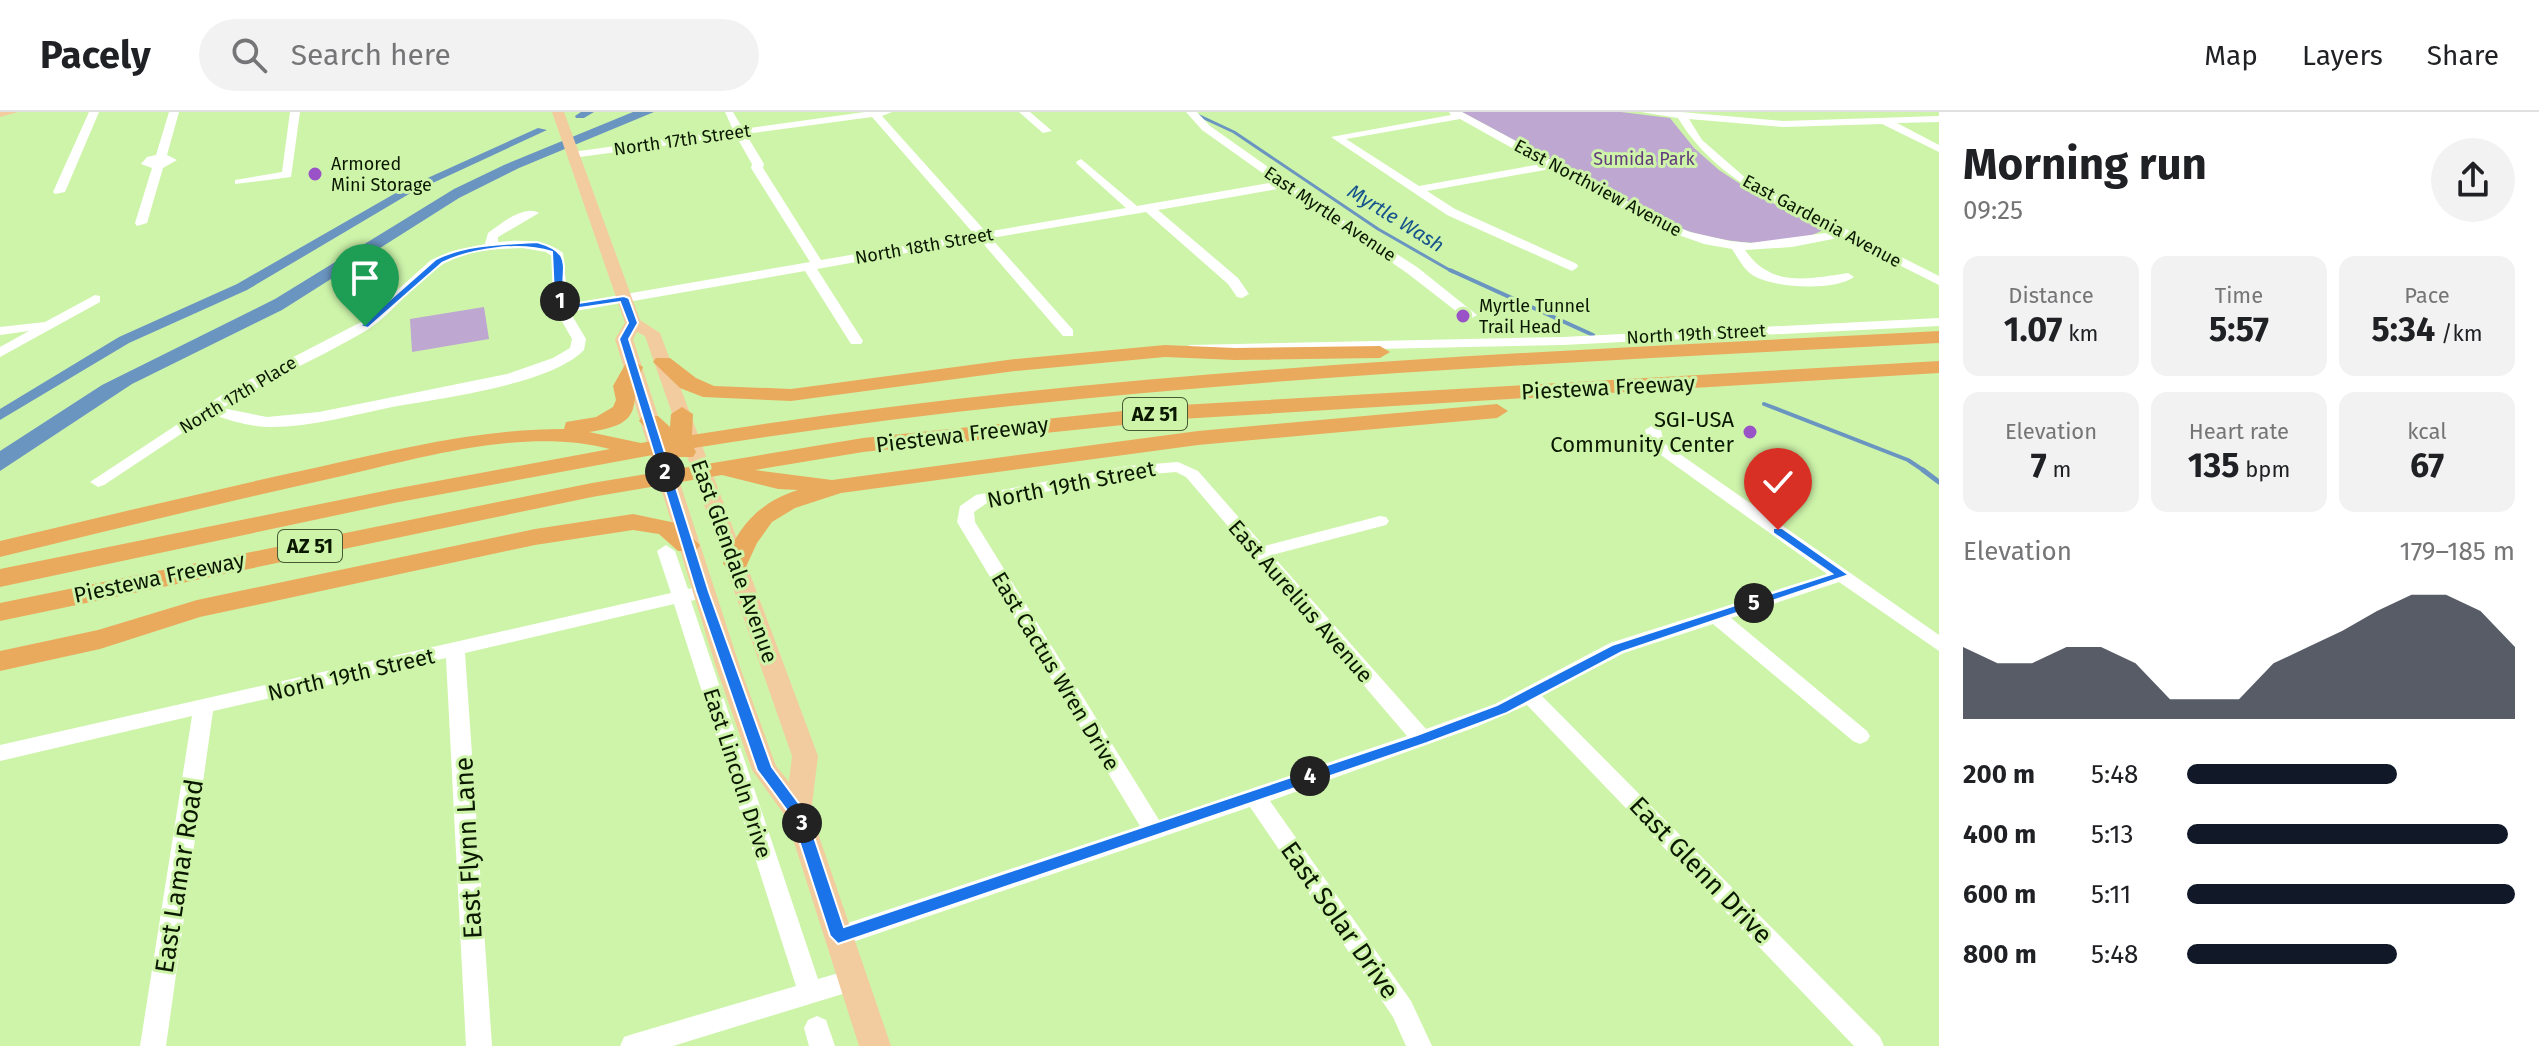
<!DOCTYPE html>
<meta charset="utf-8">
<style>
:root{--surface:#fff;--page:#f2f2f2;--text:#202124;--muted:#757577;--line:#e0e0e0;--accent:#111827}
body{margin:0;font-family:"Fira Sans",sans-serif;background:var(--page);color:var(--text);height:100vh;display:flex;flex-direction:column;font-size:30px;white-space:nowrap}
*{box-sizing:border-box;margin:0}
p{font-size:26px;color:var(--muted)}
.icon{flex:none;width:44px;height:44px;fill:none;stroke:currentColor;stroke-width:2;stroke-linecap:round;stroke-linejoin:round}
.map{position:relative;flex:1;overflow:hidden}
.side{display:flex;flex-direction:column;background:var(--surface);width:600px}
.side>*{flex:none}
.pin{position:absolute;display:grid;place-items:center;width:68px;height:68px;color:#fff;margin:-82px -34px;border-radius:50% 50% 50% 0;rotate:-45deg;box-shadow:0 0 8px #0007}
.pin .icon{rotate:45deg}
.km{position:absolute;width:40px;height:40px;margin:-20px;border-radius:50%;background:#222;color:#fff;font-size:22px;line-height:40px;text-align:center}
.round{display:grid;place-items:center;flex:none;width:84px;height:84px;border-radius:42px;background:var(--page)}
.summary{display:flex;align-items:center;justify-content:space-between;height:136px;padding:0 24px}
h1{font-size:44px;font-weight:700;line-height:60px}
.stats{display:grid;grid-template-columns:repeat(3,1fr);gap:12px;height:136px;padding:8px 24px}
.stats div{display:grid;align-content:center;border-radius:16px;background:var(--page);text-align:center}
.stats b{font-size:34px;font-weight:700}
.stats small{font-size:22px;font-weight:400}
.stats p{font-size:22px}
.chart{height:224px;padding:16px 24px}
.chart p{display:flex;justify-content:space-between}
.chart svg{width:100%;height:144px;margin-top:8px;fill:var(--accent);opacity:.7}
ul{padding:0 24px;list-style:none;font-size:26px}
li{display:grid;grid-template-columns:128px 96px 1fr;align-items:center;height:60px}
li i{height:20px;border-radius:10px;background:var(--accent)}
header{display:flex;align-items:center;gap:48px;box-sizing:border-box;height:112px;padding:0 40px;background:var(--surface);border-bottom:2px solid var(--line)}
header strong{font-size:38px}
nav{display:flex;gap:44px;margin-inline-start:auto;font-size:28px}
.search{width:560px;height:72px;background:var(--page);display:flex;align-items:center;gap:20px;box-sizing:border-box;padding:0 28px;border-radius:44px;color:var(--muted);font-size:30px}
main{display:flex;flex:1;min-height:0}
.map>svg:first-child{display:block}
.green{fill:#bea7d1}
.water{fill:#6b95c1}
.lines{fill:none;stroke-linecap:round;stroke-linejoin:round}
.stream-far2{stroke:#6b95c1;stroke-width:3}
.stream-far1{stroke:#6b95c1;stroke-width:4}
.stream{stroke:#6b95c1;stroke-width:5}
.canal{fill:#6b95c1;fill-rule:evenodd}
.minor{fill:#fff;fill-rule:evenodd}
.major{fill:#f2cc9e;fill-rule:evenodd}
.highway{fill:#eaaa5d;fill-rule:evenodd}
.route{fill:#1a73e8;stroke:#fff;stroke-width:2}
.poi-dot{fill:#9a53c7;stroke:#cef4aa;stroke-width:3}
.labels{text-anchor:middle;stroke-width:6;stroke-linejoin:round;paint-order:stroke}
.far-street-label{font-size:18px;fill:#0b1800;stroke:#cef4aa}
.far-park-label{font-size:18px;fill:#623b7c;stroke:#cef4aa}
.far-poi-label{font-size:18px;fill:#0b1800;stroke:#cef4aa;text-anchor:start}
.far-water-label{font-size:20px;font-style:italic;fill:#14538b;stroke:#cef4aa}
.shield{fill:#cef4aa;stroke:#465a33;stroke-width:2}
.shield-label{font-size:20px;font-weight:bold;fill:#0b1800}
.street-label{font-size:22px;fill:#0b1800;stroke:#cef4aa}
.poi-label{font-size:22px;fill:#0b1800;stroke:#cef4aa;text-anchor:end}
.near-street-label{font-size:26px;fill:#0b1800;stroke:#cef4aa}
</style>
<header>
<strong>Pacely</strong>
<div class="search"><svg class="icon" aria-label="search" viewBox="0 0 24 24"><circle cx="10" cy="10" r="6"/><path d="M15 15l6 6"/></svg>Search here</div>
<nav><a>Map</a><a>Layers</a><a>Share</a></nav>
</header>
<main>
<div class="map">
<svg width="1939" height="934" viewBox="0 0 1939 934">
<rect width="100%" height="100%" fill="#cef4aa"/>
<!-- green -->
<path class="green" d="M1462,0H1621L1670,6L1694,36L1719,58L1754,81L1823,118C1781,141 1717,130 1673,114Z
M484,195L489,227L412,240L410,207Z"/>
<!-- water -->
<path class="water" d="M633,0H654L519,56L459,86L282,198L132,272L0,359V339L102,273L275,187L454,77L504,53Z"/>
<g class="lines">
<!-- stream-far2 -->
<path class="stream-far2" d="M1191,0L1234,20L1378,117L1453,160"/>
<!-- stream-far1 -->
<path class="stream-far1" d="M1450,158L1593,223
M1764,292L1908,348L1926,360"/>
<!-- stream -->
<path class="stream" d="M1923,358L1939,370"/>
<!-- canal -->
<path class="canal" d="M581,0H594L584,6H576L575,4Z
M538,16L547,18L409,82L247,178L129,231L0,308V297L119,225L237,172L401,78Z"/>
<!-- minor -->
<path class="minor" d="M89,0H99L65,80L55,82L53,80Z
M169,0H179L167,43L177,48L163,56L147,111L137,114L135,111L152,56L141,52L147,45L156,43Z
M290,0H300L291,65L235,72V68L282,60Z
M725,0H733L743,17L865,0H892L882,4L986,120L1126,96L1077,52L1076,50L1081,47L1137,94L1275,70L1202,18L1186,0H1197L1210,14L1342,107L1417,155L1477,203L1470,207L1465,206L1407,161L1283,76L1158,98L1238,166L1249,182L1242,186L1237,185L1228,172L1146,100L991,126L1073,218V224H1063L980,128L817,157L863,229L861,232H851L805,159L570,200L586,227L584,238C550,273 441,286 392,295C353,303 312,315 271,315C251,315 231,309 211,302L104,373L98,375L90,370L228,279L363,209L431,148L453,139L485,132L488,121C501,112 524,92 539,101L498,125V130C520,128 545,127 563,141L568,192L810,150L751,56L752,52L736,24L572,46L567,43L572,40L733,18ZM872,5L974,122L821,148L763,56L764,52L746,22ZM523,136L546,140L553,145L555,197L572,227L570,236L553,246L507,262L319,300L267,305L222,296C267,268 316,248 362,221C392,204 411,173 440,154C464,138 495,137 523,136Z
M1019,0H1030L1052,19L1043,21Z
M1449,0H1462L1664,109L1690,120L1730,129L1750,131L1833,120C1773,89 1715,67 1678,6L1641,0H1681L1783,9L1939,4V10L1897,11L1939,33V40L1882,12L1783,15L1689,7L1702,28L1748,68L1939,164V173L1843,125L1792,135L1745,138C1771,176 1808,167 1848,161L1854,165C1835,179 1772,177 1751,162C1743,156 1738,146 1732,137L1704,132L1656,115L1550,57L1427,79L1455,97L1577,152L1578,155L1572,159L1447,103L1331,25L1451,3ZM1460,7L1541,52L1419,74L1346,27Z
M95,183L100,184V190L0,245V235L29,219L0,223V215L45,210Z
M1939,206V214L1563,233L1190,241L1183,237L1190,233L1563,225Z
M1653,313L1661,318L1664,331L1939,523V539L1839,470L1731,506L1867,619L1870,624L1867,629L1860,632L1853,629L1713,512L1624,541L1542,584L1880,925L1884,934H1854L1527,593L1476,615L1270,689L1411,889L1432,934H1406L1393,905L1250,695L838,835L830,831L826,824L830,817L1140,714L957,410L960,394L976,383L1127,354L1178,350L1198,359L1264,434L1380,404L1386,405L1389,409L1386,413L1272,443L1426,617L1495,592L1610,531L1827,462L1651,336L1645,318ZM1176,360L1186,365L1407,624L1159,708L975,410L974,400L987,391L1127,364Z
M666,433L675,439L688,477L702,474L711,480L708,484L691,489L818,867L853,857L862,860L865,868L862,876L673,934H620L624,925L633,922L796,874L674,492L465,541L492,934H466L446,546L213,599L166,934H140L192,604L0,649V633L671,481L657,439Z
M817,904L826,908L835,934H809L804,916L808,908Z"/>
<!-- major -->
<path class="major" d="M0,0H18L0,5Z
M552,0H564L640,208L660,221L818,644L811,701L891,934H859L786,705L752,658L716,555L615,227L625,211ZM637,220L645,224L792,644L789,670L776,654L740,555L633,227Z"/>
<!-- highway -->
<path class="highway" d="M1939,219V231C1522,253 1106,270 694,336L696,340L693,345H678L667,352L659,350L655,345L658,342L394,391L0,475V457L394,377L610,337C524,314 417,347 333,366C221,391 111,418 0,445V429C106,404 212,378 319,355C400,337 480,317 564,317L566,310L596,305L613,295L616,288L613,274L626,251L633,249L643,255C626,293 650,311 589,320L641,331L658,328L639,309L642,304H658L670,315L671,302L682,295L693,302L692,323C1105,257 1522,241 1939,219Z
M1165,233L1235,236L1380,234L1390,240L1380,246L1235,248L1165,245L1015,259L791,289L703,285L680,276L653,250L656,246H670L696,266L714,274L791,277L1015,247Z
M1939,249V261L1181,307L863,340L755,358L832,368L1198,319L1497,292L1508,299L1497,306L1198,333L841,381L795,396L772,410L757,431L745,457L736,459L727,457L723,451C740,413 758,391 798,378L778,377L722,363L592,385L0,509V491L592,371L863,326L1181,293Z
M633,402L676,411L700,433L696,439H678L659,422L633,418L535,433L200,505L100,537L0,559V539L98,518L197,488L535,417Z"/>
</g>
<!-- route -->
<path class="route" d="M537,130C580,142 556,160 566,193L624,184L629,186L638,211L629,227L709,480L772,655L806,701L844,815L1417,623L1497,593L1612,533L1832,462L1773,421V416H1782L1849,463L1622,540L1507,601L1427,631L838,832L830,824L791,704L757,658L696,480L619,227L628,211L620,190L559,199L554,183L552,140C520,130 472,136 442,151L368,216L360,214L436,147C466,132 504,132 537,130Z"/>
<!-- markers -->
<g class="poi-dot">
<circle cx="315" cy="62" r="8"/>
<circle cx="1463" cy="204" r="8"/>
<circle cx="1750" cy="320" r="8"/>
</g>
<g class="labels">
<!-- far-street labels -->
<g class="far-street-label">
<text transform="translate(682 28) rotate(-8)" y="6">North 17th Street</text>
<text transform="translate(1598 76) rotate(28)" y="6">East Northview Avenue</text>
<text transform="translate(1330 102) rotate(34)" y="6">East Myrtle Avenue</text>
<text transform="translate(1822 109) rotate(28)" y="6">East Gardenia Avenue</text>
<text transform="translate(924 134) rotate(-10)" y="6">North 18th Street</text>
<text transform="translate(1696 222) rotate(-3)" y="6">North 19th Street</text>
<text transform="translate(238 283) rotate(-31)" y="6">North 17th Place</text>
</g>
<!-- far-park labels -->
<g class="far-park-label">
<text x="1644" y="53">Sumida Park</text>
</g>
<!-- far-poi labels -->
<g class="far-poi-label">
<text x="331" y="58">Armored<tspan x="331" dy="21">Mini Storage</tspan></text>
<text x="1479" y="200">Myrtle Tunnel<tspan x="1479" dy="21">Trail Head</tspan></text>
</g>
<!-- far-water labels -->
<g class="far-water-label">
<text transform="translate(1396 106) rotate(32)" y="7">Myrtle Wash</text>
</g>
<!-- shield labels -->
<g class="shield">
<rect x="1123" y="286" width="64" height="32" rx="6"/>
<rect x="278" y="418" width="64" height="32" rx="6"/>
</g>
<g class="shield-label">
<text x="1155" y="309">AZ 51</text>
<text x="310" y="441">AZ 51</text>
</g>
<!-- street labels -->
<g class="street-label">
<text transform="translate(1608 275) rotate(-3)" y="8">Piestewa Freeway</text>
<text transform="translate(962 322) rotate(-7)" y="8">Piestewa Freeway</text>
<text transform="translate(1071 372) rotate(-11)" y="8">North 19th Street</text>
<text transform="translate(735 449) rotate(70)" y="8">East Glendale Avenue</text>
<text transform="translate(159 465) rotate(-12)" y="8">Piestewa Freeway</text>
<text transform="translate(1301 489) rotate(49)" y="8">East Aurelius Avenue</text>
<text transform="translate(1056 559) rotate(59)" y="8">East Cactus Wren Drive</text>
<text transform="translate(351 562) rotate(-13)" y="8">North 19th Street</text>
<text transform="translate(738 661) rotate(72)" y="8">East Lincoln Drive</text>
</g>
<!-- poi labels -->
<g class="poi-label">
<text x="1734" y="315">SGI-USA<tspan x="1734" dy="25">Community Center</tspan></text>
</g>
<!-- near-street labels -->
<g class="near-street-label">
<text transform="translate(468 736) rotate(-93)" y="9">East Flynn Lane</text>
<text transform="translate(1701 758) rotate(46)" y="9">East Glenn Drive</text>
<text transform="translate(179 764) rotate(-81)" y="9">East Lamar Road</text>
<text transform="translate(1340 808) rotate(55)" y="9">East Solar Drive</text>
</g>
</g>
</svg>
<div class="pin" style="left:365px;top:214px;background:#1e9e55"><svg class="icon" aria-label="arrive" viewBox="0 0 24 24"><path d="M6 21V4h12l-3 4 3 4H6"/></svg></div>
<div class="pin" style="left:1778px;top:418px;background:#d93025"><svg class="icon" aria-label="check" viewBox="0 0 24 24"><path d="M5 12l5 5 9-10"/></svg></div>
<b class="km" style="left:560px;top:189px">1</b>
<b class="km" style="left:665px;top:360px">2</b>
<b class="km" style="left:802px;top:711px">3</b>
<b class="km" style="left:1310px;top:664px">4</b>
<b class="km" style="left:1754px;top:491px">5</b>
</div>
<section class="side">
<div class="summary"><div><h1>Morning run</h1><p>09:25</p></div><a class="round"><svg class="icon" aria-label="share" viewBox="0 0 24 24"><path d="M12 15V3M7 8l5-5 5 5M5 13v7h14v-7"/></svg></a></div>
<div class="stats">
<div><p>Distance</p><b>1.07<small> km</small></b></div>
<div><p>Time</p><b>5:57</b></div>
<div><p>Pace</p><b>5:34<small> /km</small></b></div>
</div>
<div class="stats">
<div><p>Elevation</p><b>7<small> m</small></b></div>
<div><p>Heart rate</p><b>135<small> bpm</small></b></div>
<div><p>kcal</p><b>67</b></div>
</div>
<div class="chart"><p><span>Elevation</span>179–185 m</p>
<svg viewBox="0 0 160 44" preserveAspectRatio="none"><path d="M0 44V22L10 27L20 27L30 22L40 22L50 27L60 38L70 38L80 38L90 27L100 22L110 17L120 11L130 6L140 6L150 11L160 22V44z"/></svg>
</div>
<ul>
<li><b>200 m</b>5:48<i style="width:64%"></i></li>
<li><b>400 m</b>5:13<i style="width:98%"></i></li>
<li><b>600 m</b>5:11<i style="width:100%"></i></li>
<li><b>800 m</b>5:48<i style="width:64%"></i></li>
</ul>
</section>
</main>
